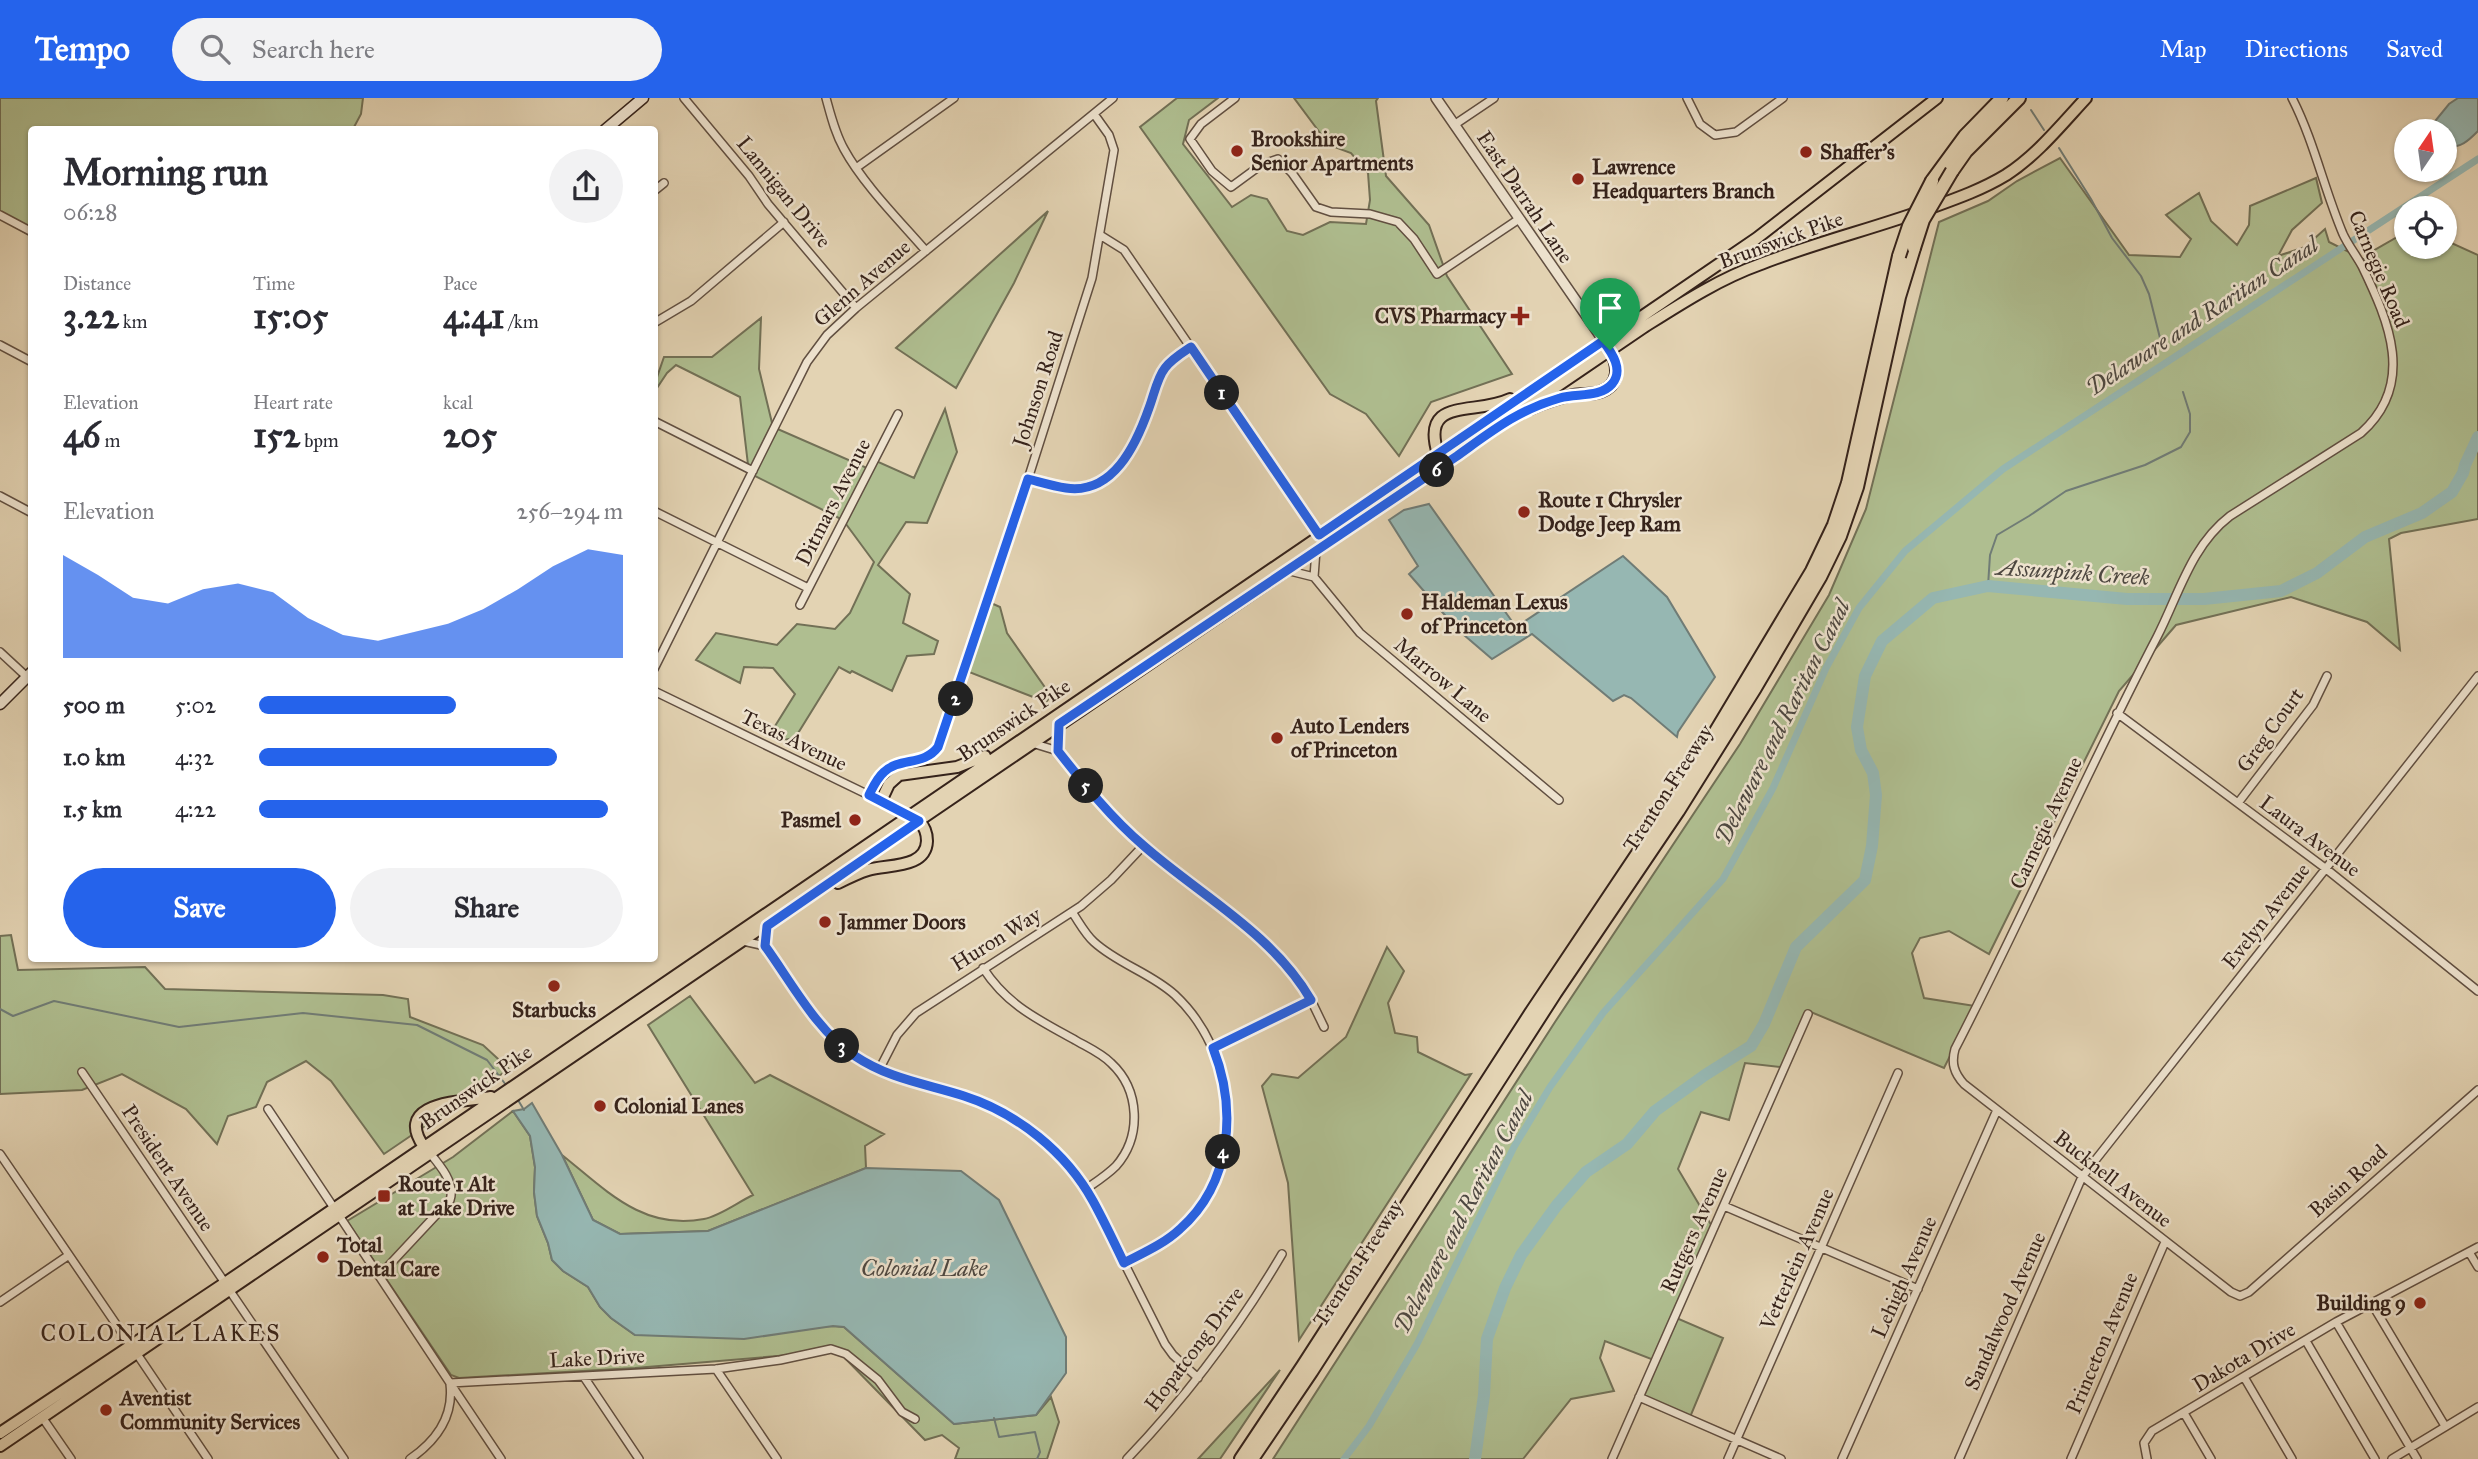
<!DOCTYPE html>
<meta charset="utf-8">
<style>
:root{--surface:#fff;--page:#f2f2f3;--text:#2b2b33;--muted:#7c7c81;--accent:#2563eb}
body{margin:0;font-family:"IM FELL Great Primer",serif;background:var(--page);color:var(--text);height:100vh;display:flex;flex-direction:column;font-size:26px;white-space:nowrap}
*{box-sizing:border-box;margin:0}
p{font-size:23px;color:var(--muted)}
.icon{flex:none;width:38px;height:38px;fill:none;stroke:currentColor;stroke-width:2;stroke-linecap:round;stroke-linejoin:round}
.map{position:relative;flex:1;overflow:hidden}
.drawer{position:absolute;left:28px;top:28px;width:630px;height:836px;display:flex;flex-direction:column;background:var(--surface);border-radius:7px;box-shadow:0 2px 5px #0004}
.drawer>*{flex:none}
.needle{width:46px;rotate:13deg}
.buttons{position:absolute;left:2394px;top:21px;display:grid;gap:14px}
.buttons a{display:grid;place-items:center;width:63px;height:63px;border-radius:50%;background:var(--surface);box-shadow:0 2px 5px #0004;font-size:35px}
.pin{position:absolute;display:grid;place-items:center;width:60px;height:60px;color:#fff;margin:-72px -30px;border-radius:50% 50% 50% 0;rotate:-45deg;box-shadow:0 0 7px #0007}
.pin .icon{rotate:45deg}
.km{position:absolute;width:35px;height:35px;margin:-18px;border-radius:50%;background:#222;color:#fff;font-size:19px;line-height:35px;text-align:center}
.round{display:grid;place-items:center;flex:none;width:74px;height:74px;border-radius:37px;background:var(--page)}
.overview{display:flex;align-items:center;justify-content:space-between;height:119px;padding:0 35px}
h1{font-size:38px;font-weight:700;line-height:52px}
.figures{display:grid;grid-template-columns:repeat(3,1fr);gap:10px;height:119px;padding:7px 35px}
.figures div{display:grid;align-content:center}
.figures b{font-size:35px;font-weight:700}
.figures small{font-size:19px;font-weight:400}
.figures p{font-size:19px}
.chart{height:196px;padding:14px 35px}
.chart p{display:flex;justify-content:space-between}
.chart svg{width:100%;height:126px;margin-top:7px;fill:var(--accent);opacity:.7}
.action{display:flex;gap:14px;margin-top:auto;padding:14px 35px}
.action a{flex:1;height:80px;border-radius:42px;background:var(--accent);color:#fff;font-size:28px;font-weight:700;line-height:80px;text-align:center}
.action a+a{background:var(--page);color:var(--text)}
ul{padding:0 35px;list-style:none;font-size:23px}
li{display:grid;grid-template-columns:112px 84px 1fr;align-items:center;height:52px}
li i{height:18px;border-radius:9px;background:var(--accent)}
header{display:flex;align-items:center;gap:42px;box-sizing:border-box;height:98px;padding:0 35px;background:var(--accent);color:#fff}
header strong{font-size:33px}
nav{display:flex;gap:38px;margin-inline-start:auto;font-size:24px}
.search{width:490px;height:63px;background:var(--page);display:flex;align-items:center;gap:18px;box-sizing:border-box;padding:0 24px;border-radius:38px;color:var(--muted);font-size:26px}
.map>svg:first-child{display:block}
.green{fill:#afbe90;stroke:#727056;stroke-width:2}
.water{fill:#96b7b2;stroke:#707c76;stroke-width:2}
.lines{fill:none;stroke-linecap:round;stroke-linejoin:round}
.stream{stroke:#707c76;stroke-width:2}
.canal{stroke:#96b7b2;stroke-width:7}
.river{stroke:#96b7b2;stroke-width:12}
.minor-casing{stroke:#614f41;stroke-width:10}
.tertiary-casing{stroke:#614f41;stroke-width:12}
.secondary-casing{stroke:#36231b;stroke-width:13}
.primary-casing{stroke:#36231b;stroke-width:14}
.motorway-casing{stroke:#36231b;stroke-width:16}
.minor{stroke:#ede2ce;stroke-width:7}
.tertiary{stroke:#ede2ce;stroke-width:9}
.secondary{stroke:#ede2ce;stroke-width:10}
.primary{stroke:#e3d3b3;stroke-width:10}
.motorway{stroke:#e3d3b3;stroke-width:12}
.motorway-bridge-casing{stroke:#36231b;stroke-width:16;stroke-linecap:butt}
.motorway-bridge{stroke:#e3d3b3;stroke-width:12}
.route-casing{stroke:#fff;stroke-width:14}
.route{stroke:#2563eb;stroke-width:9}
.poi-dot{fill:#8f2418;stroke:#ede2ce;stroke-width:2.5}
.labels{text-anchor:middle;stroke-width:5;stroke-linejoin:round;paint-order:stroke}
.poi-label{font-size:21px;font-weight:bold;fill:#36231b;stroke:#ede2ce;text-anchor:start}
.street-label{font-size:21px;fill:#36231b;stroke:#ede2ce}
.water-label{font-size:23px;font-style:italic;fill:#4e4841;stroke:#ede2ce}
.neighbourhood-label{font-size:23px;letter-spacing:2px;fill:#36231b;stroke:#ede2ce}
</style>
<header>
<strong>Tempo</strong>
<div class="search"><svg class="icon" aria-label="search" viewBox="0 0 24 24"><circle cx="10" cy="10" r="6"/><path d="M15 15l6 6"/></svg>Search here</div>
<nav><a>Map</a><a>Directions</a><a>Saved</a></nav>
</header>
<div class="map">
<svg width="2478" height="1361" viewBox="0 0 2478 1361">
<rect width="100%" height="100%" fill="#e3d3b3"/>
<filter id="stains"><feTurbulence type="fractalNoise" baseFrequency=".00286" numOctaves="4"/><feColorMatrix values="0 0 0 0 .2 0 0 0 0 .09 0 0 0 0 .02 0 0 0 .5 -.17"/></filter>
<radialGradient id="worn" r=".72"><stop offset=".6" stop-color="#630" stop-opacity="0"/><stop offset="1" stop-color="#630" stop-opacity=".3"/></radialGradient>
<!-- green -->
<path class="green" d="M0,0H363L361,16L353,31L32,32L31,138L0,120Z
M1177,0H1218L1189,22L1183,46L1232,109L1251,97L1267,101L1287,133L1303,137L1330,124L1366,126L1370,102L1368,75L1351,55L1329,47L1294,0H1378L1376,3L1386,78L1429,127L1447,178L1512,276L1431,304L1399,358L1366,316L1330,296L1140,29Z
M2060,60L2129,157L2180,159L2191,141L2166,117L2199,95L2211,123L2237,147L2249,127L2250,108L2316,80L2322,105L2292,132L2278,158L2305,149L2325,131L2329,144L2365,162L2366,157L2406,134V149H2445V142L2478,157V421L2401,435L2389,441L2400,552L2367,524L2291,499L2176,527L2119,593L1989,856L1949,833L1920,840L1912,855L1924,900L1975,908L1944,970L1811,914L1781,969L1745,965L1729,1022L1701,1014L1678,1071L1713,1130L1674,1219L1723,1240L1688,1324L1637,1302L1654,1262L1605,1243L1600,1260L1614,1293L1571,1301L1523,1361H1273L1555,924L1740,646L1829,497L1866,411L1939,124L1988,103L2017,83Z
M1048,113L1014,185L956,290L896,250Z
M761,220L759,271L773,329L869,371L874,362L914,380L945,311L957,354L927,425L906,424L878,467L910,496L903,525L938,543L934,556L907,558L892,593L852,573L850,575L839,569L795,640L783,642L770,636L795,596L773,570L744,569L740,585L696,562L716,535L777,547L797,526L835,531L850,515L874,464L843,422L749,375L740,299L676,267L667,275L655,293V285L664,259H712Z
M991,505L1000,509L1007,535L1051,598L1046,604L969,574Z
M11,837L18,872L145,869L165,891L383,897L408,901L410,919L483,947L509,971L384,1056L331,983L306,963L267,984L256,1009L228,1018L217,1046L186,1011L122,976L82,992L0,996V838Z
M1387,849L1404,873L1388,905L1395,935L1417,939L1418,954L1465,977L1471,976L1299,1242L1288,1085L1262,988L1272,976L1298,980L1346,939Z
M690,898L755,985L770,977L884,1036L865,1048L866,1070L708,1133L620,1136L593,1122L562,1057C606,1092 643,1133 704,1121C720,1118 738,1104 753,1097L648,927Z
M513,1013L530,1038L535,1069L534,1094L537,1118L548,1145L552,1162L563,1173L588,1189L600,1209L611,1220L635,1237L833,1228L844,1229L954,1326L1036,1317L1051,1299L1059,1324L1047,1361H955L959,1350L942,1337L925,1342L838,1253L635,1270L459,1280L451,1277L347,1123L453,1059Z
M1280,1272L1220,1361H1198Z"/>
<!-- water -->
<path class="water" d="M2458,0H2478V33C2468,43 2461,50 2446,49L2445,33H2427L2449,6Z
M1429,406L1516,529L1623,458L1667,499L1715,579L1678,634L1677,639L1631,600L1624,597L1613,603L1532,536L1492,561L1457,531L1409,476L1418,468L1389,422L1404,412Z
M532,1005L562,1057L593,1122L620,1136L708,1133L866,1070L961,1073L999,1102L1066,1239V1275L1036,1317L954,1326L844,1229L833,1228L744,1241L635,1237L611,1220L600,1209L588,1189L563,1173L552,1162L548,1145L537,1118L534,1094L535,1069L530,1038L513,1013L524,1011Z"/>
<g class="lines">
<!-- stream -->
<path class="stream" d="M2031,12L2044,32
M2059,50L2091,101L2112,140L2141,178L2149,196L2160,240
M1988,488L1990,457L1997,437L2029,418L2066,393L2145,367L2181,349L2190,334V316L2183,294
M0,911L13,918L54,903L179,929L303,915L417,927L487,962L506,987
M518,1002L524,1012
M994,1320L999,1339L1035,1334L1040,1354L1037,1361"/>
<!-- canal -->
<path class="canal" d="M1344,1361L1369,1328L1417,1246L1514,1049L1550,989L1603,915L1723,781L1773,690L1826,570L1859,510L1905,453L2003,371L2478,61"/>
<!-- river -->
<path class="river" d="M1475,1361L1484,1297L1487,1241L1505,1190L1521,1157L1557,1107L1586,1074L1627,1046L1655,1013L1705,977L1751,948L1764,926L1796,849L1865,782L1872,748L1876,697L1873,675L1861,652L1857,629L1865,578L1882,543L1933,500L1988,488L2127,501H2204L2281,493L2317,475L2365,439L2422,415L2452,394L2463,375L2465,367L2478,339"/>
<defs>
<path id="minor" d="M684,0L749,78L768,106L856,210
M826,0C831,18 835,35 844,51C863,86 900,123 926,153
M1235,0L1201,26L1190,41L1212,73L1231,89L1261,67L1278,61L1292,75L1316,109L1331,114L1370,116L1398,124L1414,141L1437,176L1519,121
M1687,0L1700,26L1715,37L1736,34L1783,0
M2292,0C2314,43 2324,91 2343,136C2348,147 2356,157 2362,168C2389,224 2416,286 2361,335L2230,418C2191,448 2179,496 2157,539C2086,675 2025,815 1955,951C1951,965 1954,975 1964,986L2231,1194L2240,1198L2249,1194L2478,992
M1454,27L1494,0
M856,70L954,0
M654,93L664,85
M0,117L32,134
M1100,137L1124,152L1319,437
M654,225L691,203L784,124
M0,247L32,264
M654,323L753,373
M1028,381C1040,384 1053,388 1066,390C1113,397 1136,347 1149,310C1154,297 1157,281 1165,270C1172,261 1182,255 1191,249
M0,398L32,415
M654,413L808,490
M1286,472L1314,479L1360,535L1559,702
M1314,479L1316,452
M800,507L898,316
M0,554L27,579
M654,571L807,264L827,237L856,210L1113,0
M654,593L912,718
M2117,615L2325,770L2478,893
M1032,645L1058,653L1096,701L1132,737L1271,849L1295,878L1311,902L1324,929
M1058,653L1059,627
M869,697C873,689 877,680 884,674C900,659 924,668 938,649L1028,381L1092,180L1114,52L1109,37L1094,16
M2238,705L2313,607L2327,578
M1072,814C1079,824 1085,836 1094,844C1118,866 1151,875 1175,897C1235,953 1247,1057 1191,1121C1173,1141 1148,1152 1124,1165
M767,828L765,848C795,889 821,938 866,965C895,983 930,988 962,997C1018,1014 1063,1054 1093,1103L1165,1246L1173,1257L1198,1280
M743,843L765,848
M983,870C1007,907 1037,921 1075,942C1087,949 1101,955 1111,965C1140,992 1142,1038 1116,1068C1107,1077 1096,1084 1086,1091
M1213,950L1311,902
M879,972L897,937L916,915L1081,808L1111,782L1143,748
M82,974L225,1185
M268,1011L334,1110
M0,1056L131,1248
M1724,1108L1918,1191
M340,1119L450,1285L716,1271L780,1262L831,1251L846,1256L878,1282L902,1314L915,1321
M2469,1154L2478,1169
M379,1178L450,1102C456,1085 439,1066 428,1053
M230,1193L344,1361
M0,1204L69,1157
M2372,1206L2445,1328
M2336,1224L2417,1361
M2306,1243L2375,1361
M137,1256L208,1361
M716,1271L777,1361
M584,1279L639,1361
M2244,1279L2292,1361
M450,1285L501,1361
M1639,1299L1781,1361
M2184,1315L2211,1361
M42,1319L71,1361
M410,1361C436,1343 454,1319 450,1286
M1127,1361C1187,1298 1238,1231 1282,1156
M1612,1361L1808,916
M1728,1361L1898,975
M1842,1361L1997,1012
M1959,1361L2082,1079L2478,578
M2071,1361L2165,1144
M2147,1361L2144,1345L2152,1333L2336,1224L2478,1149
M2392,1361L2478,1309"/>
<path id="tertiary" d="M1436,0L1608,249"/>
<path id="secondary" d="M605,32L643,0
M0,606L32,574"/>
<path id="primary" d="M1530,311C1544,305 1558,300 1573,297C1582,295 1592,297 1600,294C1621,287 1618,267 1610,252
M1438,356C1420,298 1474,318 1510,301
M881,703L889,686L899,677L957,669L985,658
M838,785C848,780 858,775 868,772C887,766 926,771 927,743C927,735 924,728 919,723
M424,1049C392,1003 463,1004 491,999
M0,1335L225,1185L1757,140L1937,0
M0,1348L1644,229C1682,205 1719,181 1761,166C1817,144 1876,130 1933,109C1958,100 1983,91 2006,77C2037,57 2061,27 2086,0"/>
<path id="motorway" d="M1952,73L1966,53L2019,0
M1932,83L1965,38L2002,0
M1241,1361L1303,1268L1533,912L1685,685L1812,473L1834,427L1848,385L1899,158
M1252,1361L1311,1274L1555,895L1678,713L1755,590L1820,479L1840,438L1857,389L1899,199L1914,150"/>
</defs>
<!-- minor casing -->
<use href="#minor" class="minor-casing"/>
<!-- tertiary casing -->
<use href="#tertiary" class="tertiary-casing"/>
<!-- secondary casing -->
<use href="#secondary" class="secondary-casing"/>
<!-- primary casing -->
<use href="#primary" class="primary-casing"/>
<!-- motorway casing -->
<use href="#motorway" class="motorway-casing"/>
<!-- minor -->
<use href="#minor" class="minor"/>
<!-- tertiary -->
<use href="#tertiary" class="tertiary"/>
<!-- secondary -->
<use href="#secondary" class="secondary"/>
<!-- primary -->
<use href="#primary" class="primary"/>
<!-- motorway -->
<use href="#motorway" class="motorway"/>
<defs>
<path id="motorway-bridge" d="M1914,150L1923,122L1952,73
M1899,158L1909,128L1932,83"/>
</defs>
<!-- motorway-bridge casing -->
<use href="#motorway-bridge" class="motorway-bridge-casing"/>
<!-- motorway-bridge -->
<use href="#motorway-bridge" class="motorway-bridge"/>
</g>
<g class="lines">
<defs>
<path id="route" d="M1603,243C1612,255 1624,272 1612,286C1600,300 1576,295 1560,300C1518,312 1492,333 1457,358L1059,626L1058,653C1084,686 1111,720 1144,748C1201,798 1272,835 1311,902L1213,950C1237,1011 1232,1085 1180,1131C1164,1146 1143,1155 1124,1165C1114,1144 1104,1123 1093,1103C1066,1054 1017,1015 964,998C927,986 889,981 855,958C816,932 792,885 765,848L767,828L919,723L869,697C873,689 877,680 884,674C900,659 924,668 938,649L1028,381C1040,384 1053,388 1066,390C1113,397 1136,347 1149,310C1154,297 1157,280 1165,270C1172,261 1182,255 1191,249L1319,437Z"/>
</defs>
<!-- route casing -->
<use href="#route" class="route-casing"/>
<!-- route -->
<use href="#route" class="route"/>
</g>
<!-- markers -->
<g class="poi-dot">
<circle cx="1237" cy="53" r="7"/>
<circle cx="1806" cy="54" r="7"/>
<circle cx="1578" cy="81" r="7"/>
<path d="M1516.5 207.5h7v7h7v7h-7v7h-7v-7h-7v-7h7z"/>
<circle cx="1524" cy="414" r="7"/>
<circle cx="1407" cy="516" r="7"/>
<circle cx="1277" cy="640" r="7"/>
<circle cx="855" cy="722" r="7"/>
<circle cx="825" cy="824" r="7"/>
<circle cx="554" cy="888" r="7"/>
<circle cx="600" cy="1008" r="7"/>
<rect x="377" y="1091" width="14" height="14" rx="3.5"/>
<circle cx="323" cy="1159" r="7"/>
<circle cx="2420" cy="1205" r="7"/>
<circle cx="106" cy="1312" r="7"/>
</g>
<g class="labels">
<!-- poi labels -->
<g class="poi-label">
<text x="1251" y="48">Brookshire<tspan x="1251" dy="24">Senior Apartments</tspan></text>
<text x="1820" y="61">Shaffer's</text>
<text x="1592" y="76">Lawrence<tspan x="1592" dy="24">Headquarters Branch</tspan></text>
<text x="1506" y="225" text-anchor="end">CVS Pharmacy</text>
<text x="1538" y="409">Route 1 Chrysler<tspan x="1538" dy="24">Dodge Jeep Ram</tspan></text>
<text x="1421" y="511">Haldeman Lexus<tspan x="1421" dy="24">of Princeton</tspan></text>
<text x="1291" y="635">Auto Lenders<tspan x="1291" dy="24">of Princeton</tspan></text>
<text x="841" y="729" text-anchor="end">Pasmel</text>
<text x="839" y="831">Jammer Doors</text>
<text x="554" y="919" text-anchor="middle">Starbucks</text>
<text x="614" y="1015">Colonial Lanes</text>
<text x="398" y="1093">Route 1 Alt<tspan x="398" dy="24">at Lake Drive</tspan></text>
<text x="337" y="1154">Total<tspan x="337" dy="24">Dental Care</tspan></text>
<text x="2406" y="1212" text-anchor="end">Building 9</text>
<text x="120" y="1307">Aventist<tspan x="120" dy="24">Community Services</tspan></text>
</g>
<!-- street labels -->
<g class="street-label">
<text transform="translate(784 94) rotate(51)" y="7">Lannigan Drive</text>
<text transform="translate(1525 99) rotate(56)" y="7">East Darrah Lane</text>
<text transform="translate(1781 142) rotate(-20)" y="7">Brunswick Pike</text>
<text transform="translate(2379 171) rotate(67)" y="7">Carnegie Road</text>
<text transform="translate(862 185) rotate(-41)" y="7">Glenn Avenue</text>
<text transform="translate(1038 291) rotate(-72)" y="7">Johnson Road</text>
<text transform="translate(833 404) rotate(-63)" y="7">Ditmars Avenue</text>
<text transform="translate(1443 582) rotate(40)" y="7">Marrow Lane</text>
<text transform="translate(1014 622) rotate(-34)" y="7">Brunswick Pike</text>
<text transform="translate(2270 632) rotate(-54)" y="7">Greg Court</text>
<text transform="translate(794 642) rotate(26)" y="7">Texas Avenue</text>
<text transform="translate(1668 690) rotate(-57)" y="7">Trenton Freeway</text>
<text transform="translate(2046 725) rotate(-65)" y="7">Carnegie Avenue</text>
<text transform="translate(2310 738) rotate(37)" y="7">Laura Avenue</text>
<text transform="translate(2266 818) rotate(-52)" y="7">Evelyn Avenue</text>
<text transform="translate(996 841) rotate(-32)" y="7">Huron Way</text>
<text transform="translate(476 989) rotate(-35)" y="7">Brunswick Pike</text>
<text transform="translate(168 1070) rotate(56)" y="7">President Avenue</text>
<text transform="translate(2113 1081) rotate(38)" y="7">Bucknell Avenue</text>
<text transform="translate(2348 1083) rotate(-42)" y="7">Basin Road</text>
<text transform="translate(1694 1132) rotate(-66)" y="7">Rutgers Avenue</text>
<text transform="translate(1797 1161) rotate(-66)" y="7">Vetterlein Avenue</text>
<text transform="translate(1358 1165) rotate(-57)" y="7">Trenton Freeway</text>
<text transform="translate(1904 1179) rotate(-66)" y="7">Lehigh Avenue</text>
<text transform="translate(2005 1213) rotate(-66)" y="7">Sandalwood Avenue</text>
<text transform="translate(2102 1245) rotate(-67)" y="7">Princeton Avenue</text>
<text transform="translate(1194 1251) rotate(-53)" y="7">Hopatcong Drive</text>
<text transform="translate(2244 1259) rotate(-31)" y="7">Dakota Drive</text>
<text transform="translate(597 1260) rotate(-3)" y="7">Lake Drive</text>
</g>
<!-- water labels -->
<g class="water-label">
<text transform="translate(2202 218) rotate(-33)" y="8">Delaware and Raritan Canal</text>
<text transform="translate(2073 474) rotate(4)" y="8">Assunpink Creek</text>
<text transform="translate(1782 624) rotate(-63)" y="8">Delaware and Raritan Canal</text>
<text transform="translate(1463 1114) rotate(-62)" y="8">Delaware and Raritan Canal</text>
<text x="924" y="1178">Colonial Lake</text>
</g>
<!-- neighbourhood labels -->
<g class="neighbourhood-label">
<text x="161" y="1243">COLONIAL LAKES</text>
</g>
</g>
<rect width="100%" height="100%" filter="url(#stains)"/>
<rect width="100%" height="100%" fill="url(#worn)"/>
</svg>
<div class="buttons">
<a><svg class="needle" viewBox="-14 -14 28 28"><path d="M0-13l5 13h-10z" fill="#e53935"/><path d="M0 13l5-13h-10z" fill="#7c7c81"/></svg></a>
<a><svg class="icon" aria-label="locate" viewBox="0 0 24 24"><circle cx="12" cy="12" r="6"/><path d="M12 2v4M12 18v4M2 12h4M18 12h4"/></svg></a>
</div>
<div class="pin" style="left:1610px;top:252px;background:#1e9e55"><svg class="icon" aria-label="arrive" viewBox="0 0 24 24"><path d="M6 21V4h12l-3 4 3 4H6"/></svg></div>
<b class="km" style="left:1222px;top:295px">1</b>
<b class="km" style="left:956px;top:601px">2</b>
<b class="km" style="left:842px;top:948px">3</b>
<b class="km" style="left:1223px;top:1054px">4</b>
<b class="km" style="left:1086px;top:688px">5</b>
<b class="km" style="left:1437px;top:372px">6</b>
<section class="drawer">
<div class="overview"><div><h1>Morning run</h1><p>06:28</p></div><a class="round"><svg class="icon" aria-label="share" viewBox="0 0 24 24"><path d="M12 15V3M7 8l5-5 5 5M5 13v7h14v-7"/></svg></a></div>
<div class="figures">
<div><p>Distance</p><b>3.22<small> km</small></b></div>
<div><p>Time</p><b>15:05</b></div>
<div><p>Pace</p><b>4:41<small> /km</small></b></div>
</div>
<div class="figures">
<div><p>Elevation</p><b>46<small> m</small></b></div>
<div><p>Heart rate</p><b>152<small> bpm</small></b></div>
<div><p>kcal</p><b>205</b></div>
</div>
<div class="chart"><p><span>Elevation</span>256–294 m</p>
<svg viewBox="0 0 160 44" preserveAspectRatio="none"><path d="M0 44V8L10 15L20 23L30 25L40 20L50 18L60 21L70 30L80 36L90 38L100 35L110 32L120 27L130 20L140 12L150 6L160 8V44z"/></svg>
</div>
<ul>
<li><b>500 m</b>5:02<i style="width:54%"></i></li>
<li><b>1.0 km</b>4:32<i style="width:82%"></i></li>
<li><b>1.5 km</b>4:22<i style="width:96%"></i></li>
</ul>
<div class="action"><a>Save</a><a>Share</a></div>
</section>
</div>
